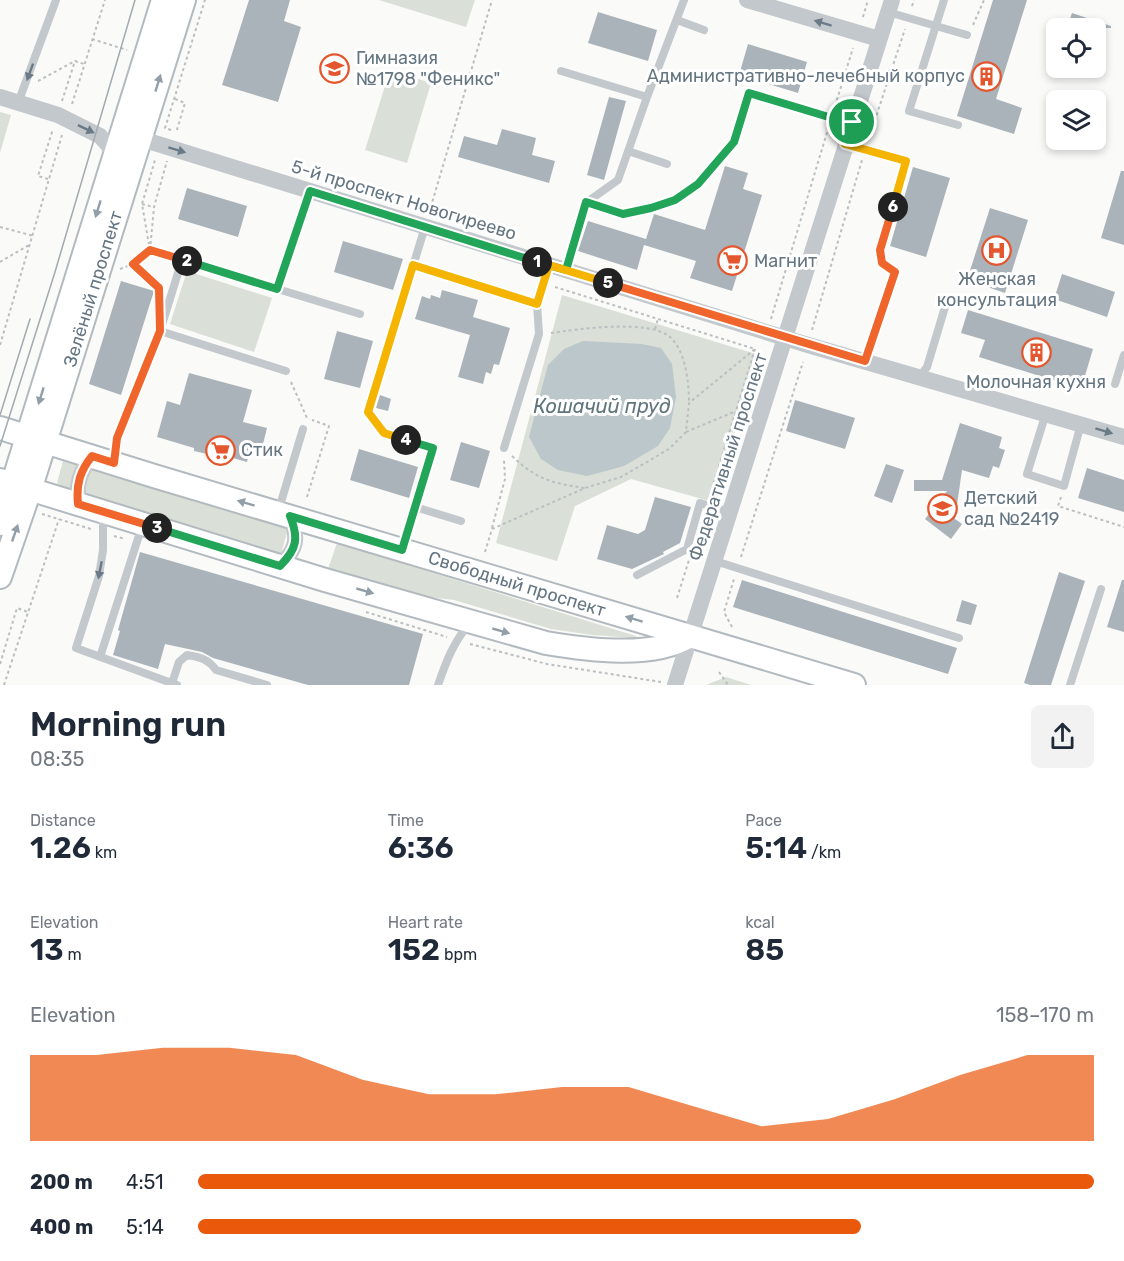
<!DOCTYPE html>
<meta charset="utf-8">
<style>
:root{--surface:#fff;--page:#f2f2f3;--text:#1f2937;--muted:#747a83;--accent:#ea580c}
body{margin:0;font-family:Rubik,sans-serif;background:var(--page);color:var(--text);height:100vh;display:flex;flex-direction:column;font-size:22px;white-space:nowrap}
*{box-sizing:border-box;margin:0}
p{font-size:20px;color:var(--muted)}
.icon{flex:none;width:33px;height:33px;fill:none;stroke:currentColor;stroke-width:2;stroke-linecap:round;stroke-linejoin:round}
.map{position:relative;height:685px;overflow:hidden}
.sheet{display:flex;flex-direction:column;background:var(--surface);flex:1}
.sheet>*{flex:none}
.fabs{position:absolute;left:1046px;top:18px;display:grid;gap:12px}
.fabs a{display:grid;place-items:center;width:60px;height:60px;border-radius:9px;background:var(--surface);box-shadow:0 3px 9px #0003;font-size:30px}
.pin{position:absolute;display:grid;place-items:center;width:51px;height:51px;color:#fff;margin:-26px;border:3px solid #fff;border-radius:50%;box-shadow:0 2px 6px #0007}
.km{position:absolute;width:30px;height:30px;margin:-15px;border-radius:50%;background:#222;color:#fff;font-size:16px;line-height:30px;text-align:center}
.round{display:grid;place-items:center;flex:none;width:63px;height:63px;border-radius:9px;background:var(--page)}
.head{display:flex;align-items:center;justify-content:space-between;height:102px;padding:0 30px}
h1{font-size:33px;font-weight:600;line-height:45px}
.figures{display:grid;grid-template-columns:repeat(3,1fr);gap:9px;height:102px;padding:6px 30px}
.figures div{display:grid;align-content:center}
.figures b{font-size:30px;font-weight:600}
.figures small{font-size:16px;font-weight:400}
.figures p{font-size:16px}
.chart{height:168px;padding:12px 30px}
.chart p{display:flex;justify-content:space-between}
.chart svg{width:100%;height:108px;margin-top:6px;fill:var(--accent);opacity:.7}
ul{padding:0 30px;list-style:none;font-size:20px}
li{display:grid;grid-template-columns:96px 72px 1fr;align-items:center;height:45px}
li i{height:15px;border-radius:8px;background:var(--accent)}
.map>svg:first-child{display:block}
.green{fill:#dadfd7}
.water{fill:#bbc7cb}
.building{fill:#aab3b9}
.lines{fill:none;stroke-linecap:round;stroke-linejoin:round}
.secondary-casing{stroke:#b3babf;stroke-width:26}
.path{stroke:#bbbfc2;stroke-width:2;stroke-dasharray:3 3;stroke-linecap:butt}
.lane{stroke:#c3c8cc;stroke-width:8}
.street{stroke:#c3c8cc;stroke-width:16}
.secondary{stroke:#fff;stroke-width:22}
.tram{stroke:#a2aab0;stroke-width:1.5}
.oneway{fill:#6a7a87}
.oneway2{fill:#939fa8}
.split-1-casing{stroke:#fff;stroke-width:12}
.split-2-casing{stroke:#fff;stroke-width:12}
.split-3-casing{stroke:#fff;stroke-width:12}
.split-4-casing{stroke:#fff;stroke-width:12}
.split-5-casing{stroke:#fff;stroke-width:12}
.split-6-casing{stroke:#fff;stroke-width:12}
.split-7-casing{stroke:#fff;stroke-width:12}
.split-1{stroke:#22a559;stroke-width:8}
.split-2{stroke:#22a559;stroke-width:8}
.split-3{stroke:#f0652b;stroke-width:8}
.split-4{stroke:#22a559;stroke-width:8}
.split-5{stroke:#f5b400;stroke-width:8}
.split-6{stroke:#f0652b;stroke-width:8}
.split-7{stroke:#f5b400;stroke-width:8}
.labels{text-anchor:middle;stroke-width:6;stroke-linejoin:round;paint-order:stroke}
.poi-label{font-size:18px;fill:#657683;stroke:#fff;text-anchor:start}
.street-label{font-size:18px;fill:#657683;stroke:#fff}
.water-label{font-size:20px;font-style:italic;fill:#60757c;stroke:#fff}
</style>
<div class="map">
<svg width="1124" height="685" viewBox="0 0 1124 685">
<rect width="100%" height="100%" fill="#fafaf8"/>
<!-- green -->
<path class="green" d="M379,0H475L466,27Z
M390,70L431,83L407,163L365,150Z
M0,112L11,115L0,153Z
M187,271L272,298L254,352L170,324Z
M562,295L759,355L713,502L631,479L575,506L557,561L496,543Z
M63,461L80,464L73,490L61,487L57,483Z
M90,468L288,529L281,554L82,492Z
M337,543L636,636V638L592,635L551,629L454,600L410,595L328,569Z
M726,677L751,685H706Z"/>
<!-- water -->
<path class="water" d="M583,341L642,344L661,348L672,364L676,397L670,428L658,446L624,466L587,476L558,470L541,459L529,437L548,365L564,349Z"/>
<!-- building -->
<path class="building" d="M249,0H290L284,21L301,27L278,102L222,85Z
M993,0H1027L996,99L1022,108L1014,134L957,116Z
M598,12L657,30L648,61L588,43Z
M1072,13L1111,26V28H1067Z
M748,44L807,62L798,93L739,75Z
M609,97L626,101L604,180L587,175Z
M502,129L536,138L532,155L555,161L549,183L458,157L464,136L497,145Z
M725,166L748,173L743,189L762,195L732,291L690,278L696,261L644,245L637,270L578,251L588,221L646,239L654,214L705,230Z
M913,167L950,178L926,257L890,246Z
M1121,171H1124V245L1101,238Z
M187,188L247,206L238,237L178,219Z
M990,208L1028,220L1005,293L967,280Z
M343,241L403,259L393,290L334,272Z
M1062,274L1115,292L1107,317L1054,299Z
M121,281L154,291L121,395L89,384Z
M442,290L478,300L473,317L510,328L499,365L494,364L491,374L486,372L483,384L458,377L470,335L415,319L422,296L430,299L431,295L440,298Z
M968,310L1093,349L1081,389L979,357L985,340L961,333Z
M337,331L373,341L360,388L324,379Z
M189,373L252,390L243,422L267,428L261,452L250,449L247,462L208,451L207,454L194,451V448L157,437L167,401L180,405Z
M380,395L391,399L388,411L376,408Z
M795,400L855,418L845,449L786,431Z
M960,423L1002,437L999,448L1005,450L999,468L993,466L989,478L962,470L955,519L962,524L951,539L925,519L947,491H914V480H942Z
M461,442L490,451L479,488L450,480Z
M359,449L418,467L409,498L350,480Z
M886,464L904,470L892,503L874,496Z
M1087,468L1124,480V512L1078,498Z
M655,497L691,507L680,543L663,552L664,554L632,569L597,559L607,525L638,534L645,530Z
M140,552L423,634L409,685H308L213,658L202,652L165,644L158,669L113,655L120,631L118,630Z
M1059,572L1085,581L1051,685H1030L1024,683Z
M742,580L957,648L948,674L733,607Z
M1122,580H1124V632L1107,627Z
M962,600L977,605L971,625L956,621Z"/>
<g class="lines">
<defs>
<path id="secondary" d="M0,428L154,476L854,685
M0,480L325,580L546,643C587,650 654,659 690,636
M0,524L163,0
M0,577L30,490L184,0"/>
</defs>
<!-- secondary casing -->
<use href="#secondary" class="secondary-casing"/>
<!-- path -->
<path class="path" d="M912,6L914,0
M863,17L868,0
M973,25L984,0
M92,39L127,50
M38,81L75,61
M175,99L185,103L176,133
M62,101L75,61L84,64
M72,104L105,0
M835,106L853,48
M171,130L165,128L205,0
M869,138L905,29
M48,179L38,176L53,129
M142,204L153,207
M599,206L623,214L651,209L675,200L698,185L734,142L745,105
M429,213L492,0
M0,227L34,236
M149,245L142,204L155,160
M150,250L170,256
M0,262L31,244
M133,264L159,288V292
M120,269L133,264L150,250L154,207L167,161
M555,287L755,349
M771,319L828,129
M655,329L658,319
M812,330L862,160
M551,333C578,329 649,319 670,337C686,351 689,384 689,403
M0,345L62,135
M291,382L307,418
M686,432L736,411
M512,456C537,480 552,483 585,488
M710,495L755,349
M307,497L329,426L312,420
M1061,497L1058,506L1124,527
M42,514L91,529
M492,528L505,479L504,460
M114,536L125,539
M485,552L492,529L585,488L621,477L669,449L686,432L689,403L755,349
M741,557L803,362
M677,598L689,560
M366,612L447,637
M732,627L724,612L734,579
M470,644L547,664L661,682
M0,664L17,608L28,612
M719,672L728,685
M4,685L59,519"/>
<!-- lane -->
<path class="lane" d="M944,0L909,111L958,125
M888,12L967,35
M677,20L704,30
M561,71L647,97
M749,93L832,118L852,122
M18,103L56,0
M845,144L906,161L880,250L882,263L895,272L865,361
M628,151L667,164
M413,265L537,304
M566,270L587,202L618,180L647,97L684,0
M277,289L310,191
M286,371L160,331L182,260L360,314
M920,376L927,367L945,307
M1115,384L1124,355
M1046,413L1027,474L1064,486L1081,424
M504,448L539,334L537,304L549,265
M114,463L117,438L160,331
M415,507L461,521
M278,512L303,429
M103,515V550L99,576L76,648L177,685
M402,550L433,448L384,433L368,412L425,227
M715,561L959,638
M637,575L687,549L700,503L730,512
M100,657L142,526
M172,683L179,662L187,655C200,657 208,659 216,670L267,685
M438,685C446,662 453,643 469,624
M1070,685L1101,589"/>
<!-- street -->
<path class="street" d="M747,0L879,39
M0,97L58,115L100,136L115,153
M132,136L808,345L1124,437
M78,504C76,484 80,471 92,456
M280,566C297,549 299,538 290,516
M675,685L892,0"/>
<!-- secondary -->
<use href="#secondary" class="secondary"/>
<!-- tram -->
<path class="tram" d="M0,415L30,319
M0,446L55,272L135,0"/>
</g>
<!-- one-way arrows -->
<defs><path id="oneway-solid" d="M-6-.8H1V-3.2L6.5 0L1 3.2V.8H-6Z" transform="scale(1.5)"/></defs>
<g class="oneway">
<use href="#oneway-solid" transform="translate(823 23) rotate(-163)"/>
<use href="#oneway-solid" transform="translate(30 72) rotate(110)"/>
<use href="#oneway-solid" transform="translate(86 129) rotate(26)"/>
<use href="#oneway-solid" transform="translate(177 150) rotate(17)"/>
<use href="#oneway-solid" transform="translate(1104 431) rotate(17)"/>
<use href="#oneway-solid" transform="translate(100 570) rotate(101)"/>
</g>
<g class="oneway2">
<use href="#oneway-solid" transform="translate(158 83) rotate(-73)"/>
<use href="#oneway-solid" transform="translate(98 209) rotate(107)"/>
<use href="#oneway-solid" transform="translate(41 396) rotate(107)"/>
<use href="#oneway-solid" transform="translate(246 503) rotate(-163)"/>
<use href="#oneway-solid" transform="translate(15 533) rotate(-71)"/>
<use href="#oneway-solid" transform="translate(365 591) rotate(16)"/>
<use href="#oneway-solid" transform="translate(634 619) rotate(-163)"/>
<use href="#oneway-solid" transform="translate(501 631) rotate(16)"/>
</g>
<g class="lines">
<defs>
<path id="split-1" d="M537,262L566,270L586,202L623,214L651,208L675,200L698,184L734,142L749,93L832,118L852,122"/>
<path id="split-2" d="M187,261L277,289L310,191L537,262"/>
<path id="split-3" d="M157,528L78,504C76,484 80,471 92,456L114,463L117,438L160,331L159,288L133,264L150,250L187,261"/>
<path id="split-4" d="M157,528L280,566C297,549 299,538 290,516L402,550L433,448L406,440"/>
<path id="split-5" d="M406,440L384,433L368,412L413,265L537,304L549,265L608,283"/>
<path id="split-6" d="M608,283L865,361L895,272L882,263L880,250L893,207"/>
<path id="split-7" d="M852,122L845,144L906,161L893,207"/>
</defs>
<!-- split-1 casing -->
<use href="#split-1" class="split-1-casing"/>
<!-- split-2 casing -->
<use href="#split-2" class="split-2-casing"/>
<!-- split-3 casing -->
<use href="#split-3" class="split-3-casing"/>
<!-- split-4 casing -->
<use href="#split-4" class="split-4-casing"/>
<!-- split-5 casing -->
<use href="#split-5" class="split-5-casing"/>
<!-- split-6 casing -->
<use href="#split-6" class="split-6-casing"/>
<!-- split-7 casing -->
<use href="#split-7" class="split-7-casing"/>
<!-- split-1 -->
<use href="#split-1" class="split-1"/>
<!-- split-2 -->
<use href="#split-2" class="split-2"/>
<!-- split-3 -->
<use href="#split-3" class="split-3"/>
<!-- split-4 -->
<use href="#split-4" class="split-4"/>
<!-- split-5 -->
<use href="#split-5" class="split-5"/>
<!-- split-6 -->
<use href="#split-6" class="split-6"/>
<!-- split-7 -->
<use href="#split-7" class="split-7"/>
</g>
<!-- icons -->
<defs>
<symbol id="school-ring" viewBox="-11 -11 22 22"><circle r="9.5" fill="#fff" stroke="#e4572e" stroke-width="1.5"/><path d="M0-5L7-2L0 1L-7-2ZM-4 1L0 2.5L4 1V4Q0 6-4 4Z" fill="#e4572e"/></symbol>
<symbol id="building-ring" viewBox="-11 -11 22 22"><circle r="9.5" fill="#fff" stroke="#e4572e" stroke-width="1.5"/><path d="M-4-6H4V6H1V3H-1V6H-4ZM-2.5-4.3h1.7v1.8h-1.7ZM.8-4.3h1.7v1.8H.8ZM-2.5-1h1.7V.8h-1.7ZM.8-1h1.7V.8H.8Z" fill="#e4572e"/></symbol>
<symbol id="hospital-ring" viewBox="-11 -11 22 22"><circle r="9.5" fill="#fff" stroke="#e4572e" stroke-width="1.5"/><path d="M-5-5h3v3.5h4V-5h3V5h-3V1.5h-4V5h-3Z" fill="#e4572e"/></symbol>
<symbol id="supermarket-ring" viewBox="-11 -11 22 22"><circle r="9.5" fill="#fff" stroke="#e4572e" stroke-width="1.5"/><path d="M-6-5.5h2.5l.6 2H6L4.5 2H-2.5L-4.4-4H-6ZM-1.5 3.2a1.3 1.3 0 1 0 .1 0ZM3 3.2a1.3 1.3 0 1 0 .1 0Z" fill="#e4572e"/></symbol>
</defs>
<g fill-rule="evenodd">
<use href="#school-ring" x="318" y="52" width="33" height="33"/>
<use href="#building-ring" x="970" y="60" width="33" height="33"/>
<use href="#hospital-ring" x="980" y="234" width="33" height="33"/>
<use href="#supermarket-ring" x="716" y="244" width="33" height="33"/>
<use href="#building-ring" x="1020" y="336" width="33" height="33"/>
<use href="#supermarket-ring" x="204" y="434" width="33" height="33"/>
<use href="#school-ring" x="926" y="492" width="33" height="33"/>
</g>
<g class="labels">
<!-- poi labels -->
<g class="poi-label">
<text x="356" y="64">Гимназия<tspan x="356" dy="21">№1798 "Феникс"</tspan></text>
<text x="965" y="82" text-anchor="end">Административно-лечебный корпус</text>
<text x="754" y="267">Магнит</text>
<text x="997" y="285" text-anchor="middle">Женская<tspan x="997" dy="21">консультация</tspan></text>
<text x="1036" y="388" text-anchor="middle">Молочная кухня</text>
<text x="241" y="456">Стик</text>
<text x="964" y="504">Детский<tspan x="964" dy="21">сад №2419</tspan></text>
</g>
<!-- street labels -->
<g class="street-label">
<text transform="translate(404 200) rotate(17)" y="6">5-й проспект Новогиреево</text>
<text transform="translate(93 289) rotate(-73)" y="6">Зелёный проспект</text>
<text transform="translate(728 457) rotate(-72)" y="6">Федеративный проспект</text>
<text transform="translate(517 584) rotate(17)" y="6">Свободный проспект</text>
</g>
<!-- water labels -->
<g class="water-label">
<text x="602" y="413">Кошачий пруд</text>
</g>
</g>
</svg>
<div class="fabs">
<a><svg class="icon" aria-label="locate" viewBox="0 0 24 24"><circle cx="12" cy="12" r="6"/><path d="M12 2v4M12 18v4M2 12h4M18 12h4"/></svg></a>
<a><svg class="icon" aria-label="layers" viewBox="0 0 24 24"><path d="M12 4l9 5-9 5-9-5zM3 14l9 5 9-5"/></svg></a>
</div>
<div class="pin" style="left:852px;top:122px;background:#1e9e55"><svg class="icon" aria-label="arrive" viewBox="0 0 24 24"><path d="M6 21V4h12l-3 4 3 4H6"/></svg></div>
<b class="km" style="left:537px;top:262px">1</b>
<b class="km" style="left:187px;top:261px">2</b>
<b class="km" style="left:157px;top:528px">3</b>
<b class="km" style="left:406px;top:440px">4</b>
<b class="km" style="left:608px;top:283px">5</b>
<b class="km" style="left:893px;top:207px">6</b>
</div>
<section class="sheet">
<div class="head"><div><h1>Morning run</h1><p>08:35</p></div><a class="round"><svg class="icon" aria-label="share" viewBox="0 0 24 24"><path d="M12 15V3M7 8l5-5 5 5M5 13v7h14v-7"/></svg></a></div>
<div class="figures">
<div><p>Distance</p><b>1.26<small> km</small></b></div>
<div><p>Time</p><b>6:36</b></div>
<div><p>Pace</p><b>5:14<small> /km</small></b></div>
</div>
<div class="figures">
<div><p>Elevation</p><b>13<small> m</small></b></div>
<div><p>Heart rate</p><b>152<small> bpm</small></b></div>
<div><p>kcal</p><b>85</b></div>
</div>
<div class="chart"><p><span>Elevation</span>158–170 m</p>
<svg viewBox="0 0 160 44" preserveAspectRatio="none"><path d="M0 44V9L10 9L20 6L30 6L40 9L50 19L60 25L70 25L80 22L90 22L100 30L110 38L120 35L130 27L140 17L150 9L160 9V44z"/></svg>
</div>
<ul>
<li><b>200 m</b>4:51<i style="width:100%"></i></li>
<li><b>400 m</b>5:14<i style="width:74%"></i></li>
</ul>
</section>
